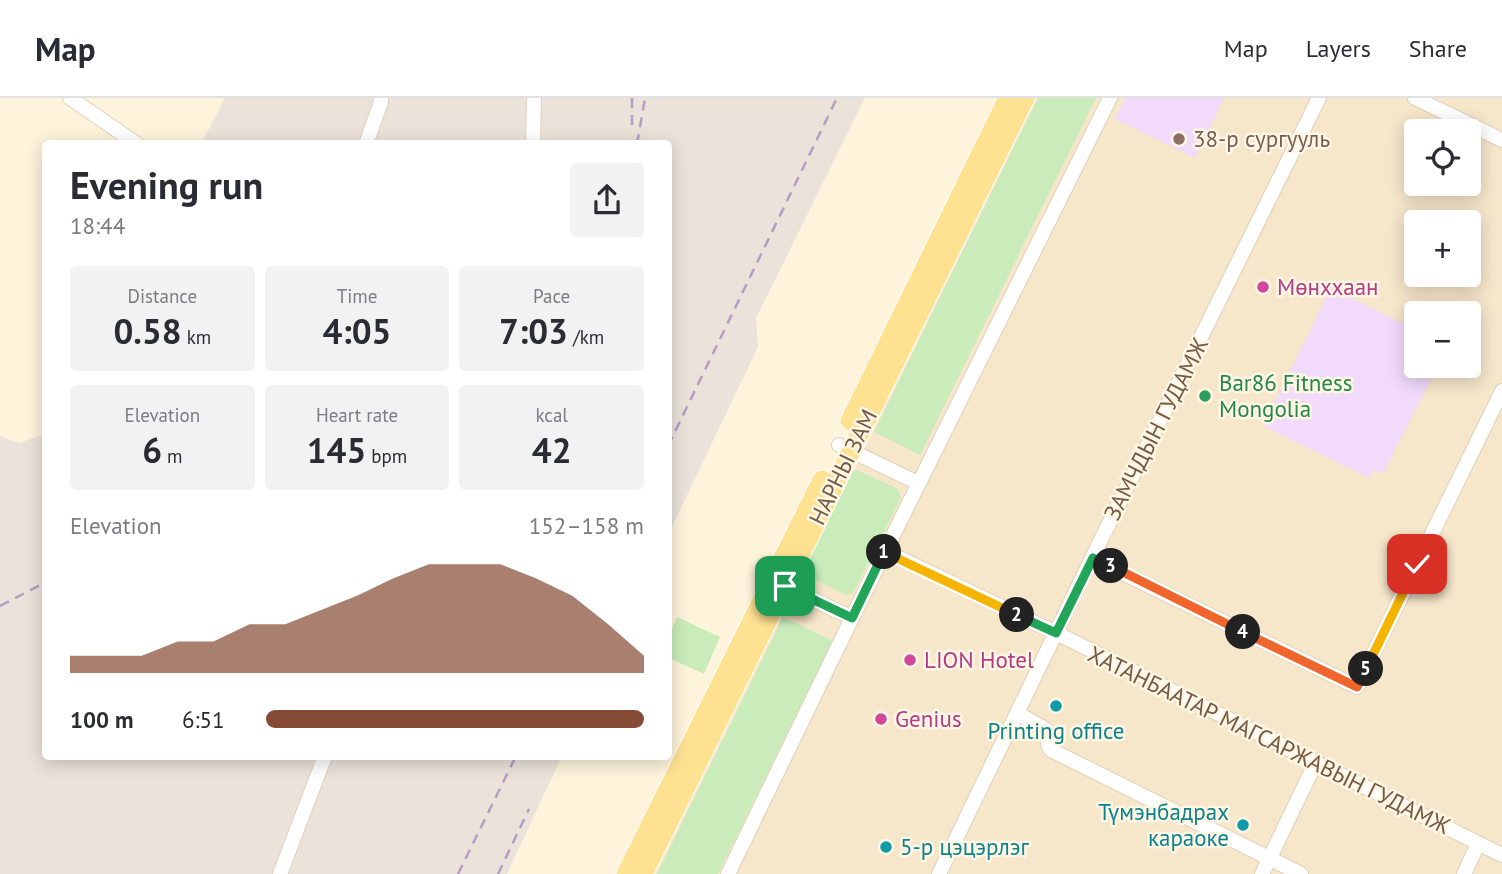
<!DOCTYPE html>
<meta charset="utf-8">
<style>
:root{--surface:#fff;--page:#f2f2f3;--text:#2b2b33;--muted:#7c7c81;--line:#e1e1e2;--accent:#854b35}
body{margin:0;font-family:"PT Sans",sans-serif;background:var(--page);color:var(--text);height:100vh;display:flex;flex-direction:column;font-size:26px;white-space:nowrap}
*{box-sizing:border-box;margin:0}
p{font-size:23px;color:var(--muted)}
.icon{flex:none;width:38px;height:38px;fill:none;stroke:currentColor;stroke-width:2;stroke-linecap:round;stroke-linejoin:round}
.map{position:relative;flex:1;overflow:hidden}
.side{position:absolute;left:42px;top:42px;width:630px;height:620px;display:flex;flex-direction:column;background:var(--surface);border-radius:7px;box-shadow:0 4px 18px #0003}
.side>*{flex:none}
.controls{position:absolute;left:1404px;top:21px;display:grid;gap:14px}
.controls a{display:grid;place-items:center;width:77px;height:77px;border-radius:7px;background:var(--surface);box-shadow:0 4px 18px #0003;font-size:35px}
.pin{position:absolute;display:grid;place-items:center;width:60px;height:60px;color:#fff;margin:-30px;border-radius:14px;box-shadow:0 4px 10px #0006}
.km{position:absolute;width:35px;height:35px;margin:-18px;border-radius:50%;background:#222;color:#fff;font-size:19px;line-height:35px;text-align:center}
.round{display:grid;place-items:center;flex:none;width:74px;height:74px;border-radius:7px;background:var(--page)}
.overview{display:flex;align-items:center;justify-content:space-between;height:119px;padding:0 28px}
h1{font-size:38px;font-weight:700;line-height:52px}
.metrics{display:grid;grid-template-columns:repeat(3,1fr);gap:10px;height:119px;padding:7px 28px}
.metrics div{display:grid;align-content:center;border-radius:7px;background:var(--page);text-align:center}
.metrics b{font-size:35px;font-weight:700}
.metrics small{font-size:19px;font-weight:400}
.metrics p{font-size:19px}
.chart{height:196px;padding:14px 28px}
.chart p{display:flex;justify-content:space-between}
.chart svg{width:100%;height:126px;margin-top:7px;fill:var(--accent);opacity:.7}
ul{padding:0 28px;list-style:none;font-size:23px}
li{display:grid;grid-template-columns:112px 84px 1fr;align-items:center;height:52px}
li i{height:18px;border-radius:9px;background:var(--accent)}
header{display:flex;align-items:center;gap:42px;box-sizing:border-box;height:98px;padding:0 35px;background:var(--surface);border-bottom:2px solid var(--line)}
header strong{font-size:33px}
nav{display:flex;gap:38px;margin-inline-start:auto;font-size:24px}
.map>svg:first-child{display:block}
.residential{fill:#f6e6ca;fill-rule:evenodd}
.industrial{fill:#ebe3da}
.education{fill:#f1dafa}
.green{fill:#caecbb}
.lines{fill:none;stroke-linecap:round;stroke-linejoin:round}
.minor-casing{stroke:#e2d0b8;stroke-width:16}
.major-casing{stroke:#fff;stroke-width:21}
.minor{stroke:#fff;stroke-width:14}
.major{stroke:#ffe192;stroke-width:19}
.rail{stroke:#b79cc6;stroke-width:2.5;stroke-dasharray:10 7;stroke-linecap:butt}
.split-1-casing{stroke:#fff;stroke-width:14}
.split-2-casing{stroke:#fff;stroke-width:14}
.split-3-casing{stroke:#fff;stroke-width:14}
.split-4-casing{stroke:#fff;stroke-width:14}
.split-5-casing{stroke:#fff;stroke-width:14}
.split-6-casing{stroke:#fff;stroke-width:14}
.split-1{stroke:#22a559;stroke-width:9}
.split-2{stroke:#f5b400;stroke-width:9}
.split-3{stroke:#22a559;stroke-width:9}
.split-4{stroke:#f0652b;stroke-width:9}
.split-5{stroke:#f0652b;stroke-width:9}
.split-6{stroke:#f5b400;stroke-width:9}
.education-dot{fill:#8d6e63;stroke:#fff7e4;stroke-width:2.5}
.hotel-dot{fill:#d1479c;stroke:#fff7e4;stroke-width:2.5}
.leisure-dot{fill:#2e9e5b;stroke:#fff7e4;stroke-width:2.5}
.culture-dot{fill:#0f9aa8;stroke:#fff7e4;stroke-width:2.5}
.labels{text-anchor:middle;stroke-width:5;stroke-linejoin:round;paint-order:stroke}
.education-label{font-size:23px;fill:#785e54;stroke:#fff7e4;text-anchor:start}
.hotel-label{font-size:23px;fill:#b23c85;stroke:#fff7e4;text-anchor:start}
.leisure-label{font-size:23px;fill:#27864d;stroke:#fff7e4;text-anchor:start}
.street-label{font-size:23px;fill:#745a44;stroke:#fff7e4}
.culture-label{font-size:23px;fill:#0d838f;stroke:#fff7e4}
</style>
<header>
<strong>Map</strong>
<nav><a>Map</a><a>Layers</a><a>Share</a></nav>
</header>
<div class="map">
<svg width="1502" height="776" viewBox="0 0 1502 776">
<rect width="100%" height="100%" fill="#fef4dc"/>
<!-- residential -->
<path class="residential" d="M1023,0H1502V776H635ZM1416,33H1468V86H1416ZM1416,124H1468V177H1416ZM1416,215H1468V268H1416Z"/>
<!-- industrial -->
<path class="industrial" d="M225,0H865L756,220L758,249L669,435L668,46H201Z
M45,336L46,658H562L507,776H0V338L19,345Z"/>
<!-- education -->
<path class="education" d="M1125,0H1224L1195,60L1115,21Z
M1331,190L1416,232V268H1438L1383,375L1374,372L1369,380L1263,328Z"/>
<!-- green -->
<path class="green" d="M1038,0H1096L920,357L874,334Z
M857,372L898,391L901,400L854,494L846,497L806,477L803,469L849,374Z
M677,519L720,539L704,576L669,560V538Z
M783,519L833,543L718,776H657Z"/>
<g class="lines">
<defs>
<path id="minor" d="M70,0L137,46
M1415,0L1502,42
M366,46L381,4V0
M533,46L534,0
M839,347L918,385
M885,453L1056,535L1502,757
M1092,460L1357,589L1502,293
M777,484L852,520
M1017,615L1047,632L1048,646L1051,652L1301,776
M280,776L325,658
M728,776L852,520L1110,0
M939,776L1092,460L1319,0
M1262,776L1315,666
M1464,776L1478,746"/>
<path id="major" d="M850,323L1008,0
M626,776L822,382
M643,776L1025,0"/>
</defs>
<!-- minor casing -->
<use href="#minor" class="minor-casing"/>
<!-- major casing -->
<use href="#major" class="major-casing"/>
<!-- minor -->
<use href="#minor" class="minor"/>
<!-- major -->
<use href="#major" class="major"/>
<!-- rail -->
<path class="rail" d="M632,0V32
M637,46L645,0
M668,348L837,0
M0,508L46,484
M458,776L516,658
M498,776L529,711"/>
</g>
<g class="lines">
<defs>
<path id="split-1" d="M785,488L852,520L884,454"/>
<path id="split-2" d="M884,454L1017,517"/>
<path id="split-3" d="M1017,517L1056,535L1093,460L1111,468"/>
<path id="split-4" d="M1111,468L1243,534"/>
<path id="split-5" d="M1243,534L1357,589L1366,571"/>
<path id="split-6" d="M1366,571L1417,466"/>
</defs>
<!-- split-1 casing -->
<use href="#split-1" class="split-1-casing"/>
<!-- split-2 casing -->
<use href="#split-2" class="split-2-casing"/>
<!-- split-3 casing -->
<use href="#split-3" class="split-3-casing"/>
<!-- split-4 casing -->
<use href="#split-4" class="split-4-casing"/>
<!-- split-5 casing -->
<use href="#split-5" class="split-5-casing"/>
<!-- split-6 casing -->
<use href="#split-6" class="split-6-casing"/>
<!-- split-1 -->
<use href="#split-1" class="split-1"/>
<!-- split-2 -->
<use href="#split-2" class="split-2"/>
<!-- split-3 -->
<use href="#split-3" class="split-3"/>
<!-- split-4 -->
<use href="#split-4" class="split-4"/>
<!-- split-5 -->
<use href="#split-5" class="split-5"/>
<!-- split-6 -->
<use href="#split-6" class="split-6"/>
</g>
<!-- markers -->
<circle class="education-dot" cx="1179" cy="41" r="7"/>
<g class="hotel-dot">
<circle cx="1263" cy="189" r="7"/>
<circle cx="910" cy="562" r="7"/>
<circle cx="881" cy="621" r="7"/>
</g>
<circle class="leisure-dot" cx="1205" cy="298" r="7"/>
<g class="culture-dot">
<circle cx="1056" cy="608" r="7"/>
<circle cx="1243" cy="727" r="7"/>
<circle cx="886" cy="749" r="7"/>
</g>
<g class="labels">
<!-- education labels -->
<g class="education-label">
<text x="1193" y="49">38-р сургууль</text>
</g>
<!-- hotel labels -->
<g class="hotel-label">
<text x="1277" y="197">Мөнххаан</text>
<text x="924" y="570">LION Hotel</text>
<text x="895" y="629">Genius</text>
</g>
<!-- leisure labels -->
<g class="leisure-label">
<text x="1219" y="293">Bar86 Fitness<tspan x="1219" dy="26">Mongolia</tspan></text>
</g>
<!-- street labels -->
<g class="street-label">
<text transform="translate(1156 331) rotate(-63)" y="8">ЗАМЧДЫН ГУДАМЖ</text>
<text transform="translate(843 369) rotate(-64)" y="8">НАРНЫ ЗАМ</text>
<text transform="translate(1269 642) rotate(26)" y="8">ХАТАНБААТАР МАГСАРЖАВЫН ГУДАМЖ</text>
</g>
<!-- culture labels -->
<g class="culture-label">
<text x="1056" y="641">Printing office</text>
<text x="1229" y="722" text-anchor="end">Түмэнбадрах<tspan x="1229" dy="26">караоке</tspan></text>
<text x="900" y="757" text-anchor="start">5-р цэцэрлэг</text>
</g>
</g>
</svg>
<div class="controls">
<a><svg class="icon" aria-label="locate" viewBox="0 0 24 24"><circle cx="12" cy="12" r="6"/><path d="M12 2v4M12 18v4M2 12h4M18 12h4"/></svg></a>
<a>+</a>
<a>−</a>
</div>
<div class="pin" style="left:785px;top:488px;background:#1e9e55"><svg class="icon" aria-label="arrive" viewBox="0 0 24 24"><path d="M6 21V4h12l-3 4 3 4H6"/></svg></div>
<div class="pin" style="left:1417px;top:466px;background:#d93025"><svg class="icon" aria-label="check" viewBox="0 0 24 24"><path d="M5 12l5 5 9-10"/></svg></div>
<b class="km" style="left:884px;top:454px">1</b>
<b class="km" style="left:1017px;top:517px">2</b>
<b class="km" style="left:1111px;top:468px">3</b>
<b class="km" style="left:1243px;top:534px">4</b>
<b class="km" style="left:1366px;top:571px">5</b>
<section class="side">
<div class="overview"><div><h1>Evening run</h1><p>18:44</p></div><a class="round"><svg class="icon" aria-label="share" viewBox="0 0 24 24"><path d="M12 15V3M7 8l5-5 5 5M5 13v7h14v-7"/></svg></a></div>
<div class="metrics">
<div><p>Distance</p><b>0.58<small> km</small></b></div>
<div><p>Time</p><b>4:05</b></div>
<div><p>Pace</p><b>7:03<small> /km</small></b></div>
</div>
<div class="metrics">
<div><p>Elevation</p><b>6<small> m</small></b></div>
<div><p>Heart rate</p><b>145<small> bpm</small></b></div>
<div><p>kcal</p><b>42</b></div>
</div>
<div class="chart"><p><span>Elevation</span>152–158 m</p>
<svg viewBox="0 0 160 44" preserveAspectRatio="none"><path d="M0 44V38L10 38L20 38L30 33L40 33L50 27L60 27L70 22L80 17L90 11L100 6L110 6L120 6L130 11L140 17L150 27L160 38V44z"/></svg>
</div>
<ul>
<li><b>100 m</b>6:51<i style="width:100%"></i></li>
</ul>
</section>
</div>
